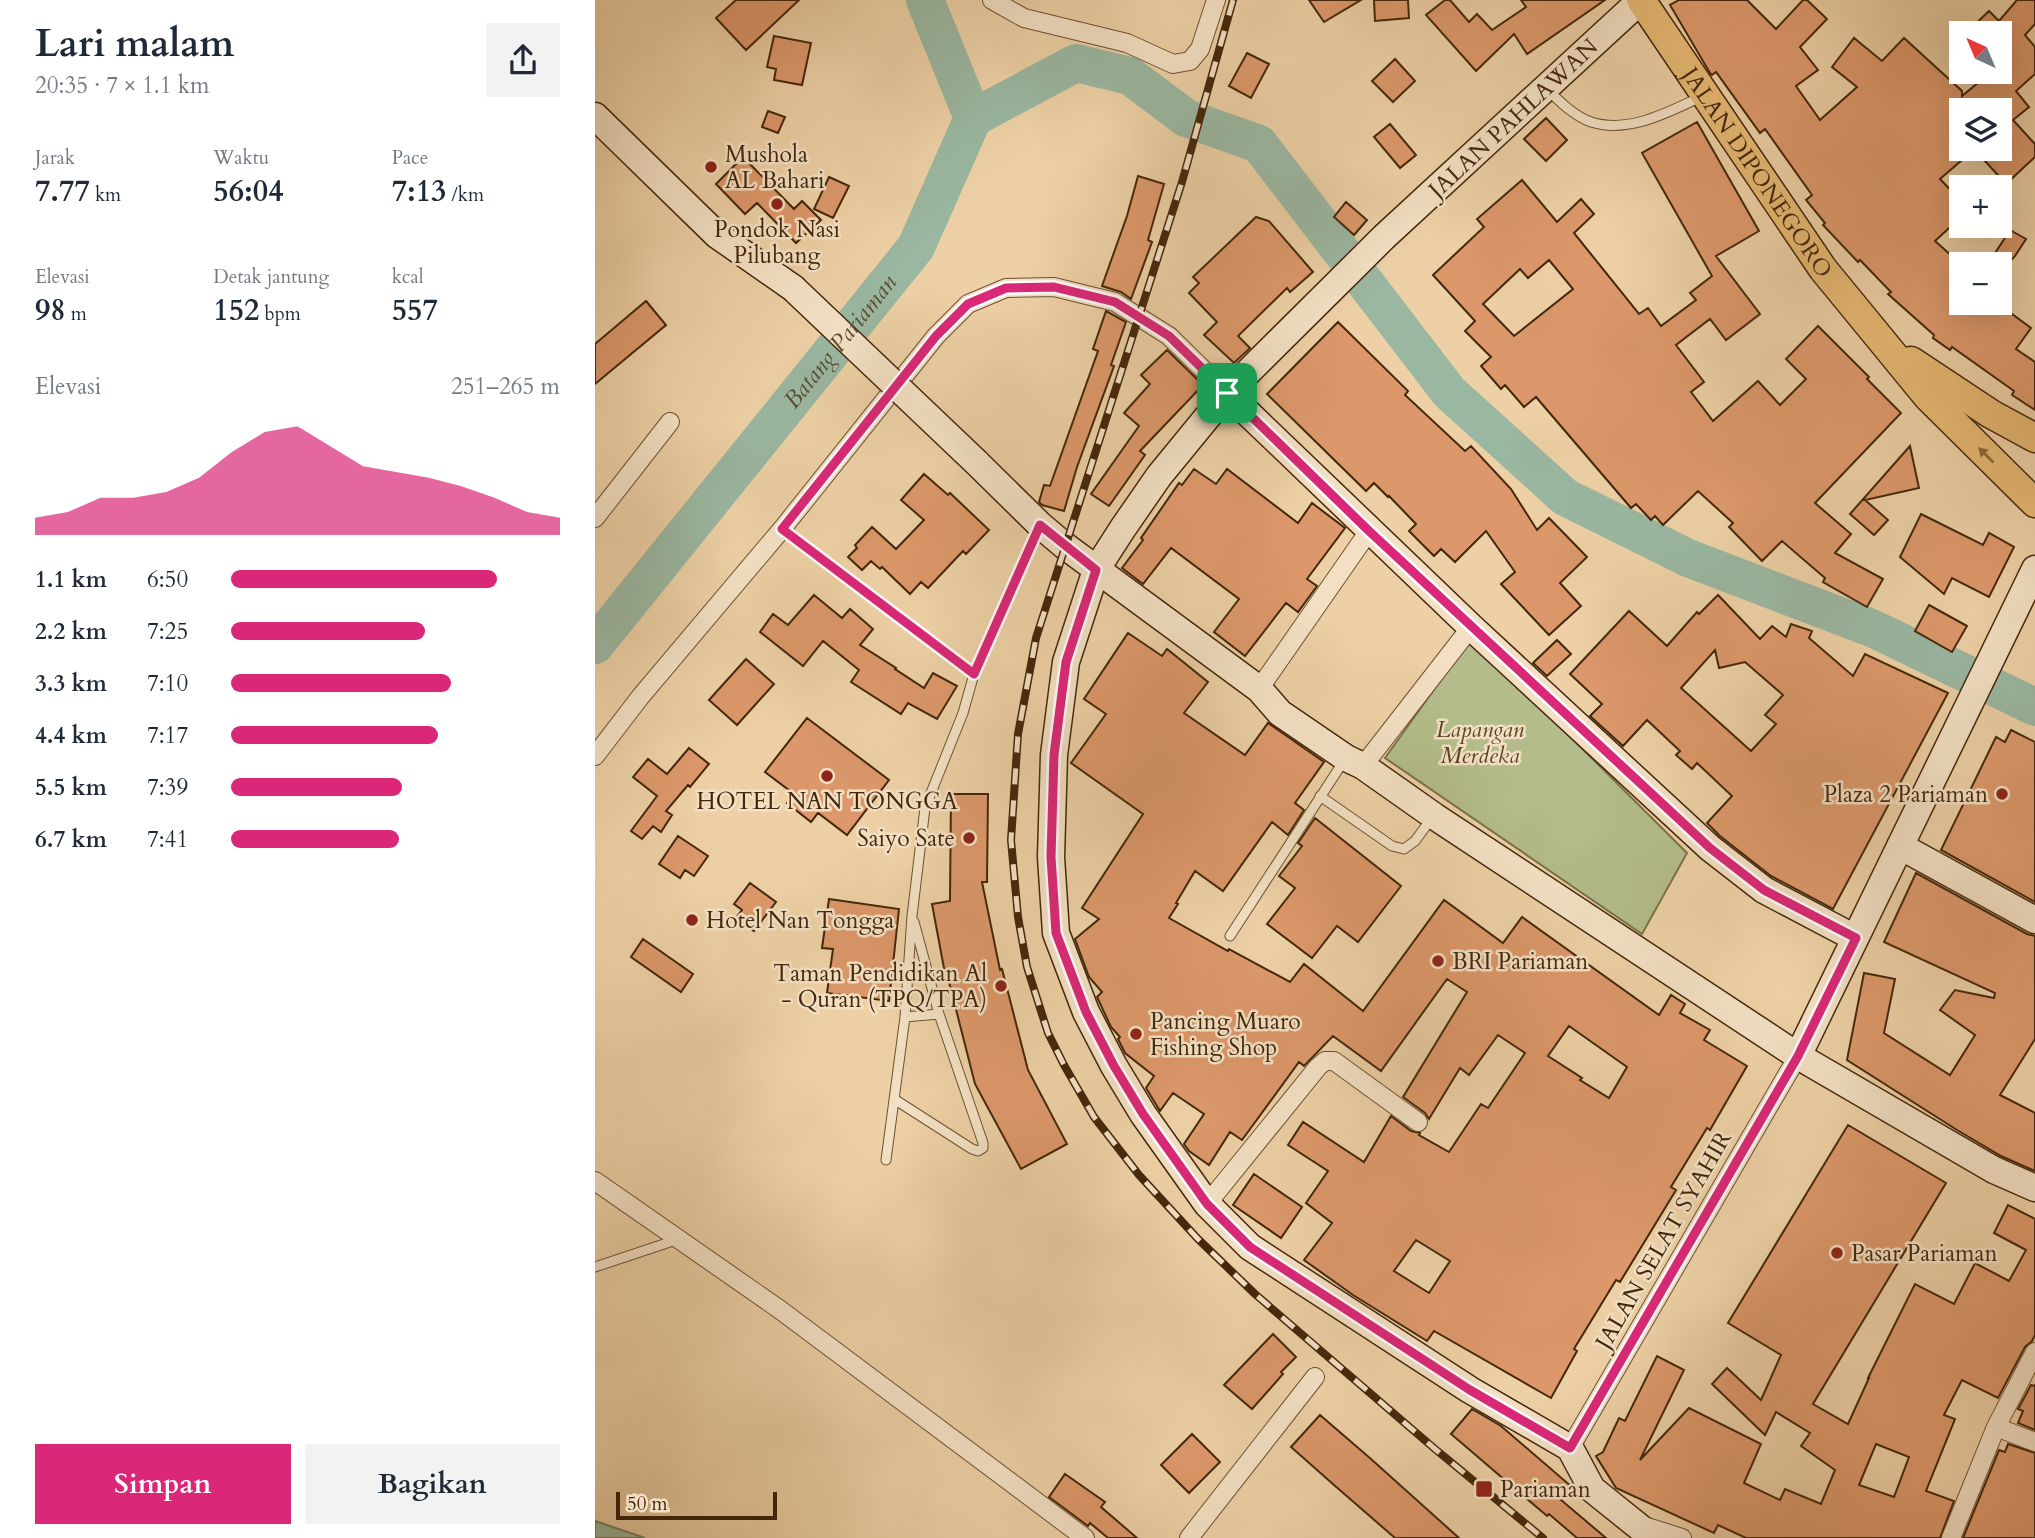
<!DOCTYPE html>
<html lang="id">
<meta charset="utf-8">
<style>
:root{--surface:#fff;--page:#f2f2f3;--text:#1f2937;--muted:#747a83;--accent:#db2777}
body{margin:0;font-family:Cardo,serif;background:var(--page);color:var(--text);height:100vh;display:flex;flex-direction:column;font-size:26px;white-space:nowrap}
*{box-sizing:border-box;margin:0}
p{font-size:23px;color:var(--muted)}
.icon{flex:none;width:38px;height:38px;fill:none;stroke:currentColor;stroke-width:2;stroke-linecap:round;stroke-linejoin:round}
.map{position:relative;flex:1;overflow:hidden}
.sheet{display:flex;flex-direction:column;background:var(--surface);width:595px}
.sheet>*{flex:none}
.needle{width:46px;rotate:316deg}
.fabs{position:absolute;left:1354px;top:21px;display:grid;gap:14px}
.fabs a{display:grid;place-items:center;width:63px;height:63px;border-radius:0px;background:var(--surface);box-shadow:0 7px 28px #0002;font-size:35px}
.scale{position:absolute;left:21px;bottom:18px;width:161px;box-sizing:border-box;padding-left:7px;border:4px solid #44270b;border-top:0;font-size:19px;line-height:24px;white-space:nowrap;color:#44270b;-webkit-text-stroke:5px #f3e0c4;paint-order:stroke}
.pin{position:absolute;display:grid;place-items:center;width:60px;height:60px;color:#fff;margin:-30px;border-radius:14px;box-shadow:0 4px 10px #0006}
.round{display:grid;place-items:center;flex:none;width:74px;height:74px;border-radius:0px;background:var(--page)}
.summary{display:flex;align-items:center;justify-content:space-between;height:119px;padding:0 35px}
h1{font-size:38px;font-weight:800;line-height:52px}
.stats{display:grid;grid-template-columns:repeat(3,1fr);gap:10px;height:119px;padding:7px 35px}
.stats div{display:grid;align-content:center}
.stats b{font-size:30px;font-weight:800}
.stats small{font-size:19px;font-weight:400}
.stats p{font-size:19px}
.chart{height:196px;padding:14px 35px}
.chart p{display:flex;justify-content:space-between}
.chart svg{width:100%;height:126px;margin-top:7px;fill:var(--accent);opacity:.7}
.primary-button{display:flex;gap:14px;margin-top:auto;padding:14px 35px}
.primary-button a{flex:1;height:80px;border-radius:0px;background:var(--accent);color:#fff;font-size:28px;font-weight:800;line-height:80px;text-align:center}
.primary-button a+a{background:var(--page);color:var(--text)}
ul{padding:0 35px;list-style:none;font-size:23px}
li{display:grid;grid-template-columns:112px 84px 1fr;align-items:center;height:52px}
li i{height:18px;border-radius:9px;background:var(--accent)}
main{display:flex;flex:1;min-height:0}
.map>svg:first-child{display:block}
.green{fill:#b3bc8a;stroke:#7c724a;stroke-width:2}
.water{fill:#9ab7a1;stroke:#787d65;stroke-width:2}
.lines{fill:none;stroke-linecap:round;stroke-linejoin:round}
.river{stroke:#9ab7a1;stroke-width:38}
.building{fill:#dc986a;stroke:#44270b;stroke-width:2;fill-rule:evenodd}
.lane-casing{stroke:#6e5132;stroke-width:11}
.street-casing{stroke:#6e5132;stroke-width:20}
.secondary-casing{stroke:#44270b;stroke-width:29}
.primary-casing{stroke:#44270b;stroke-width:31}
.lane{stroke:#f3e0c4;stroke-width:9}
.street{stroke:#f3e0c4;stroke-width:18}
.secondary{stroke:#f3e0c4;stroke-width:26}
.primary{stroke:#e6b872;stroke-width:28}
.rail-casing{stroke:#44270b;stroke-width:8}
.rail{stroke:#f3e0c4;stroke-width:5;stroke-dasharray:16;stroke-linecap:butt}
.secondary-bridge-casing{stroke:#44270b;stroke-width:29;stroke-linecap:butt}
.secondary-bridge{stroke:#f3e0c4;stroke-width:26}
.oneway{fill:#8d6839}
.route-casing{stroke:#fff;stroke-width:14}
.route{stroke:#db2777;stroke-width:9}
.poi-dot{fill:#8f2418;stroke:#f3e0c4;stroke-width:2.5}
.labels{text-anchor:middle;stroke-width:5;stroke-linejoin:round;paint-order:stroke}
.street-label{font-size:23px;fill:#44270b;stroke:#f3e0c4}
.poi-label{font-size:23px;fill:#44270b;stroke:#f3e0c4;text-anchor:start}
.park-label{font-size:23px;font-style:italic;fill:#5a4524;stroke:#f3e0c4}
.water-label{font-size:24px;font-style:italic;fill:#5a4b30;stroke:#f3e0c4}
</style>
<main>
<section class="sheet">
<div class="summary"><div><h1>Lari malam</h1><p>20:35 · 7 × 1.1 km</p></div><a class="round"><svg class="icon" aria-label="share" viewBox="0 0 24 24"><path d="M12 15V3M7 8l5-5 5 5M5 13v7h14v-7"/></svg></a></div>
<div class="stats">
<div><p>Jarak</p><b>7.77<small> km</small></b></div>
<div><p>Waktu</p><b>56:04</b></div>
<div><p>Pace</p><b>7:13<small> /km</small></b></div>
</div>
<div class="stats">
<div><p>Elevasi</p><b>98<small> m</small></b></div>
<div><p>Detak jantung</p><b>152<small> bpm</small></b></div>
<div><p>kcal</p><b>557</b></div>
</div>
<div class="chart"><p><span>Elevasi</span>251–265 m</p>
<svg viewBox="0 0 160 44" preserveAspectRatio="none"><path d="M0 44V38L10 36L20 31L30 31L40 29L50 24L60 15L70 8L80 6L90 13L100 20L110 22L120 24L130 27L140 31L150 36L160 38V44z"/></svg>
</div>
<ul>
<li><b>1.1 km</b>6:50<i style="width:81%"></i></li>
<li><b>2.2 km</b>7:25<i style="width:59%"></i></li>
<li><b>3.3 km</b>7:10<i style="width:67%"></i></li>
<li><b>4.4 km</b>7:17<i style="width:63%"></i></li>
<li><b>5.5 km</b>7:39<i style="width:52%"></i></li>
<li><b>6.7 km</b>7:41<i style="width:51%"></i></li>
</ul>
<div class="primary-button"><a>Simpan</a><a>Bagikan</a></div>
</section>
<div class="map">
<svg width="1440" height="1538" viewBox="0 0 1440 1538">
<rect width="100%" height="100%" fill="#edd0a5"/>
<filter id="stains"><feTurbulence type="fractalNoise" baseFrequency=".00286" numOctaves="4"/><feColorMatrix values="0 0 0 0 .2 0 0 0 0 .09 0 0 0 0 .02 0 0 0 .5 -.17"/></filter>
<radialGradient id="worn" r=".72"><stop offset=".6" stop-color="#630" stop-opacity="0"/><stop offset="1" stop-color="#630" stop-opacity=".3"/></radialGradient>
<!-- green -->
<path class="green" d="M876,638L1092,853L1047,934L790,758Z"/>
<!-- water -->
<path class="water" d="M0,1521L50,1538H0Z"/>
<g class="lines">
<!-- river -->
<g class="river">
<path d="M378,118L481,63L535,76L591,118L664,144L854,392L970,497L1093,558L1279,629L1440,707"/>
<path id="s1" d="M0,645L321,247L378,118L330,0"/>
</g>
</g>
<!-- building -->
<path class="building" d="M141,0H204L151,50L121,18Z
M714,0H766L729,22Z
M779,0H813L814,18L780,21Z
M850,0H855L874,22L882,14L897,30L931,7L926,0H1010L932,54L919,34L881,71L831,15Z
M1084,0H1152L1181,29L1208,0H1212L1232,19L1205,47L1223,70L1201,86L1225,120L1262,87L1237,67L1259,38L1287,61L1309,38L1367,91V96L1396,72H1405V33H1371L1394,11L1404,21L1422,0H1440V24L1430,35L1440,47V74L1421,91L1434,107L1418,120L1440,144V157L1411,184L1379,149H1405V110H1367V160L1345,179L1367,202V216L1340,241L1367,265V303H1402L1436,328L1421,349L1440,362V410L1417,395L1419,391L1357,347L1355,350L1338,338L1339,335L1293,294L1296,292L1265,260L1263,262L1228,225L1230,223L1211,200L1217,195L1170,129L1165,133L1121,72L1117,75L1115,73L1075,5Z
M179,36L216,43L207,85L179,80L181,69L172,67Z
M652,53L674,64L656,98L634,86Z
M800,59L820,81L798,102L777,81Z
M173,111L190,117L183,133L167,127Z
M951,118L972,140L951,161L929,139Z
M1102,122L1164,231L1121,256L1165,314L1131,340L1115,319L1081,345L1109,382L1096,392L1118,421L1163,381L1185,405L1211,379L1191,359L1223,326L1274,377L1272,379L1306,413L1220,503L1256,534L1240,553L1288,579L1272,607L1228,582L1230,578L1187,541L1167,561L1134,527L1138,523L1103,491L1068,525L1060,516L1056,520L1041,504L1036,508L941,397L929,407L910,385L906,389L886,366L896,357L870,331L880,321L838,275L889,227L882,219L927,180L962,222L986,199L999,214L979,233L1044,314L1053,308L1066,326L1101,300L1095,293L1117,276L1047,153ZM954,260L978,289L919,336L888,304L925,269L933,278Z
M795,124L821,155L805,168L779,137Z
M148,157L199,209L207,201L226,220L201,243L162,203L150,214L121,184Z
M543,176L569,184L553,240L557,242L536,299L526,292L507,286L532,216Z
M234,177L254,186L238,218L219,209Z
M751,202L772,220L759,235L739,217Z
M661,217L674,221L718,272L695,292L692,288L643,336L655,348L639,363L609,335L622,322L594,293L604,283L598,277Z
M1415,230L1431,239L1420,256L1413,264H1393Z
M51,301L71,325L0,384V344Z
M511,311L531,322L516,365L519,366L482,467L469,511L447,505L444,502L449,485L455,486L503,351L498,349Z
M743,322L813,391L810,395L870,451L876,446L916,489L942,530L954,518L992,557L965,583L986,606L954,635L906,584L920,572L891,531L860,562L846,549L839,556L814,531L821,524L794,496L793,497L779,483L771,491L672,394Z
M572,350L608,385L545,451L550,455L514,506L496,494L544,426L529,413L555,384L546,375Z
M1315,446L1324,488L1270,500L1293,520L1279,535L1255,514Z
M599,469L621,484L632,469L703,523L717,503L750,528L712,579L722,586L703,612L691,603L650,656L619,632L644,599L576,548L548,584L527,568L548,540L546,538L584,483L587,485Z
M329,474L353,495L355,493L394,530L371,554L368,551L333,588L326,582L315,594L287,567L285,569L276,561L267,570L253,557L262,548L260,545L277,527L301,549L329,520L306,500Z
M1326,514L1388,545L1394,533L1419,547L1394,597L1357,578L1349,594L1305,557Z
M219,595L247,618L255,609L278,629L265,645L301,668L300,669L329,688L338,673L362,686L342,719L313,703L306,714L256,682L264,670L228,641L208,666L165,632L178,614L193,625Z
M1123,595L1165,639L1177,626L1191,637L1196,624L1217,631L1214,638L1258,676L1270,654L1353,693L1238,909L1176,876L1125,836L1112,823L1137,796L1102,763L1097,769L1081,755L1085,751L1052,720L1028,746L995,716L1007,704L975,674L1034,611L1072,646L1102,612L1104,614ZM1120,650L1124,668L1150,662L1188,695L1170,715L1181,724L1156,751L1086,688Z
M1334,605L1372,626L1357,652L1320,631Z
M533,633L567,656L572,649L613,682L589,713L650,755L673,723L729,762L700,803L709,810L693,835L677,822L628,891L600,871L581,903L583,904L574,918L633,951L634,949L695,982L709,964L768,1011L849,900L908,943L927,917L1064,1015L1076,995L1090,1004L1085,1013L1115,1030L1109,1040L1152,1066L1115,1130L1112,1128L1076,1187L1081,1190L1025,1282L1021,1280L979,1349L982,1351L956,1398L839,1331L832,1341L758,1295L709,1260L737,1223L711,1203L733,1171L693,1145L708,1122L769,1162L796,1116L816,1131L825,1133L824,1135L854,1152L886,1104L893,1108L930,1053L903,1035L874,1075L865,1068L834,1119L830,1113L808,1097L872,992L852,979L786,1071L738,1036L709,1066L704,1062L647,1140L635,1132L614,1165L594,1151L589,1144L609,1114L578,1093L565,1111L551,1088L559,1076L530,1053L523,1039L525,1037L516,1027L502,997L507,992L494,977L480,939L504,919L487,908L548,814L476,763L511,714L489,699ZM974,1026L1032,1067L1014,1098L985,1080L987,1078L953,1056ZM821,1240L855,1261L834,1293L799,1271Z
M962,640L976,654L952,676L938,663Z
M151,659L179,684L142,725L114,700Z
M212,718L294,780L252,835L223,813L216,822L192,803L199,794L170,772Z
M1416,730L1440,742V902L1346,850L1401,737L1410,742Z
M94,748L114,764L95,787L93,785L71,811L77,815L66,832L58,826L47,839L36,831L62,796L38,777L53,759L72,774Z
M356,794H393L392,882H387L405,970L407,969L433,1070L472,1144L426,1169L380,1084L353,978L351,979L337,904L355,901Z
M720,818L806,886L763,942L742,926L717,958L672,924L700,888L684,876L707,846L703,843Z
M83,836L113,856L99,876L90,870L85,878L64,864Z
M1321,873L1432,934L1440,936V1039L1405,1095L1440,1113V1171L1406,1156L1362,1130L1252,1060L1269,973L1300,979L1289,1033L1355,1075L1380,1035L1345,1010L1360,990L1399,998L1400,993L1289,942Z
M155,883L181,902L159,931L141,918L147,910L139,904Z
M234,899L304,909L294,1001L232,993L238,949L227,948Z
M48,939L98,974L86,992L36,957Z
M1253,1125L1351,1183L1218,1404L1253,1424L1274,1378H1273L1320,1284L1359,1304L1380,1263L1414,1281L1431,1250L1399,1233L1413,1205L1440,1219V1335L1437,1341L1430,1347L1403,1398L1367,1380L1349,1415L1360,1419L1331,1491L1359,1501L1345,1538H1151L1123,1525L1119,1533L1021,1488L1001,1456L1008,1452L1024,1418L1030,1421L1062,1356L1089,1370L1045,1460L1094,1408L1166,1444L1149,1483L1185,1500L1190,1489L1226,1504L1240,1470L1206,1446L1215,1433L1181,1412L1170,1435L1117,1384L1132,1368L1166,1400L1186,1355L1133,1323ZM1281,1444L1314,1457L1299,1497L1264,1485Z
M659,1174L707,1207L686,1238L638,1205Z
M678,1334L701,1357L686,1372L688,1374L657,1409L629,1385Z
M1436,1385L1439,1386L1440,1385V1430L1423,1423L1428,1411L1423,1409Z
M877,1409L906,1426L977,1487L966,1500L1011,1538H982L954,1514L952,1516L856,1434Z
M725,1415L776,1459L864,1538H800L739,1485L696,1447Z
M597,1434L625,1462L594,1493L566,1465Z
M1413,1444L1440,1453V1538H1368L1404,1450L1410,1452Z
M470,1474L510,1502L506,1507L542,1538H513L495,1523L493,1526L454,1497Z"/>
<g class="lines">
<defs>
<path id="lane" d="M952,89C964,101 979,116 996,122C1034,134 1073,112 1106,97
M187,529L379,674
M725,796L797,846L809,849L820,841L836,819
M635,936L750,759
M310,1017L344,1014
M299,1099L377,1149L383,1151L388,1148V1143L344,1014L319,922
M291,1160L310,1017L317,916L330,808L368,713L379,674L445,526
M0,1267L81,1240"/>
<path id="street" d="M397,0L429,18L532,43L578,64L595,61L605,49L621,0
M0,518L75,422
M664,689L774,531
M0,756L46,696L187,529L341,336L373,304L411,288L459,287L520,302L574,336L632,393
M768,766L876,627
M0,1181L184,1309L490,1538
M612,1204L723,1067L730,1061H739L823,1122
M1401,1427L1440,1442
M975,1448L1203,1056
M1046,1525L1087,1538
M594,1538L720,1377
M1356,1538L1401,1427L1440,1352"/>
<path id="secondary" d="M1046,0L789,237L632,393L564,476L528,528L501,570L471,662L459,755L456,857L461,933L491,1012L519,1066L548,1114L612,1204L655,1247L875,1390L975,1448L997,1489L1058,1538
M0,116L122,235L198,288
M632,393L876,627L1115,848L1169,890L1260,938
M381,462L445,525L470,546L664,689L685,713L751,758L768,766L839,816L1203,1056L1399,1170L1440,1188
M1305,846L1440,920
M1203,1056L1440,569"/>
<g id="primary">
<path id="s2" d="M1046,0L1228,269L1333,397L1440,503"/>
<path d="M1316,361L1396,414L1440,438"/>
</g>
</defs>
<!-- lane casing -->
<use href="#lane" class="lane-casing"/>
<!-- street casing -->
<use href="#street" class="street-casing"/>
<!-- secondary casing -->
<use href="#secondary" class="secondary-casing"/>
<!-- primary casing -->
<use href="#primary" class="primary-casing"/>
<!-- lane -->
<use href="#lane" class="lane"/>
<!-- street -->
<use href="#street" class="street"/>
<!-- secondary -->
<use href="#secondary" class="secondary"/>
<!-- primary -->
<use href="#primary" class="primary"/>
<defs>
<path id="rail" d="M638,0L587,182L441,638L423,734L416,840L423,917L432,967L453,1033L469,1065L499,1117L544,1175L603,1239L660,1294L840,1449L948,1538"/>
</defs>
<!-- rail casing -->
<use href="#rail" class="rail-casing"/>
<!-- rail -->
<use href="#rail" class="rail"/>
<defs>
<path id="secondary-bridge" d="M198,288L381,462"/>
</defs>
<!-- secondary-bridge casing -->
<use href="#secondary-bridge" class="secondary-bridge-casing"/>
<!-- secondary-bridge -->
<use href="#secondary-bridge" class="secondary-bridge"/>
</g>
<!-- one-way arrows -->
<defs><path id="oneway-solid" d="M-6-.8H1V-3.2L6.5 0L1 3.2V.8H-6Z" transform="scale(1.75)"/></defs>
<use class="oneway" href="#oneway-solid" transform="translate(1391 455) rotate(-135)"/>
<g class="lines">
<defs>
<path id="route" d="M459,287L520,302L574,336L774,531L1115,848L1169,890L1261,938L1203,1056L975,1448L875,1390L655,1247L612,1204L548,1114L519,1066L491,1012L461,933L456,857L459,755L471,662L501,570L445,525L379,674L187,529L341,336L373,304L411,288Z"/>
</defs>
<!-- route casing -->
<use href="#route" class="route-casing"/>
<!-- route -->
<use href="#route" class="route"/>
</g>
<!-- markers -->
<g class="poi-dot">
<circle cx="116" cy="167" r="7"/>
<circle cx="182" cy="204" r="7"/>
<circle cx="232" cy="776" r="7"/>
<circle cx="1407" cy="794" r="7"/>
<circle cx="374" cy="838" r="7"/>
<circle cx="97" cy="920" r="7"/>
<circle cx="843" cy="961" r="7"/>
<circle cx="406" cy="986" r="7"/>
<circle cx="541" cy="1034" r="7"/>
<circle cx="1242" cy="1253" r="7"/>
<rect x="880" y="1480" width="18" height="18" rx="3.5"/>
</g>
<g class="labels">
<!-- street labels -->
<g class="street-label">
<text transform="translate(918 118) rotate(-43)" y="8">JALAN PAHLAWAN</text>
<text dy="8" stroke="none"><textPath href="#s2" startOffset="208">JALAN DIPONEGORO</textPath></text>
<text transform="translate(1068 1240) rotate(-60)" y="8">JALAN SELAT SYAHIR</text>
</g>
<!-- poi labels -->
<g class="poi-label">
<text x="130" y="162">Mushola<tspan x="130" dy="26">AL Bahari</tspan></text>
<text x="182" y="237" text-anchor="middle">Pondok Nasi<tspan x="182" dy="26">Pilubang</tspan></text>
<text x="1393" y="802" text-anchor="end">Plaza 2 Pariaman</text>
<text x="232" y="809" text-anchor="middle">HOTEL NAN TONGGA</text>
<text x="360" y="846" text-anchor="end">Saiyo Sate</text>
<text x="111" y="928">Hotel Nan Tongga</text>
<text x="857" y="969">BRI Pariaman</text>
<text x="392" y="981" text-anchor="end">Taman Pendidikan Al<tspan x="392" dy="26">- Quran (TPQ/TPA)</tspan></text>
<text x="555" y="1029">Pancing Muaro<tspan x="555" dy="26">Fishing Shop</tspan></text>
<text x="1256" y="1261">Pasar Pariaman</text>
<text x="905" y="1497">Pariaman</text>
</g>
<!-- park labels -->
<g class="park-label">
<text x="885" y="737">Lapangan<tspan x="885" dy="26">Merdeka</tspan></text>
</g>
<!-- water labels -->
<g class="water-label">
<text dy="8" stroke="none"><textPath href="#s1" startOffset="390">Batang Pariaman</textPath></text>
</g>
</g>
<rect width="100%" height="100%" filter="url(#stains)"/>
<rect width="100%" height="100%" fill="url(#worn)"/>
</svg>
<div class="fabs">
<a><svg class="needle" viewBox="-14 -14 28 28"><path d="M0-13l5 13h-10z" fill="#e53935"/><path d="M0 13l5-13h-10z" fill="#747a83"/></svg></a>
<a><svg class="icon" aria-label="layers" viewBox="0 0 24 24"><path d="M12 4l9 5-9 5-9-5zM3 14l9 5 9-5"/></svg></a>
<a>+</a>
<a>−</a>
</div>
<div class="scale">50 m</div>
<div class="pin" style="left:632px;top:393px;background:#1e9e55"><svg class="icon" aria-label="arrive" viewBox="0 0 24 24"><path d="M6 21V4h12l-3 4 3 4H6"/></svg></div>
</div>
</main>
